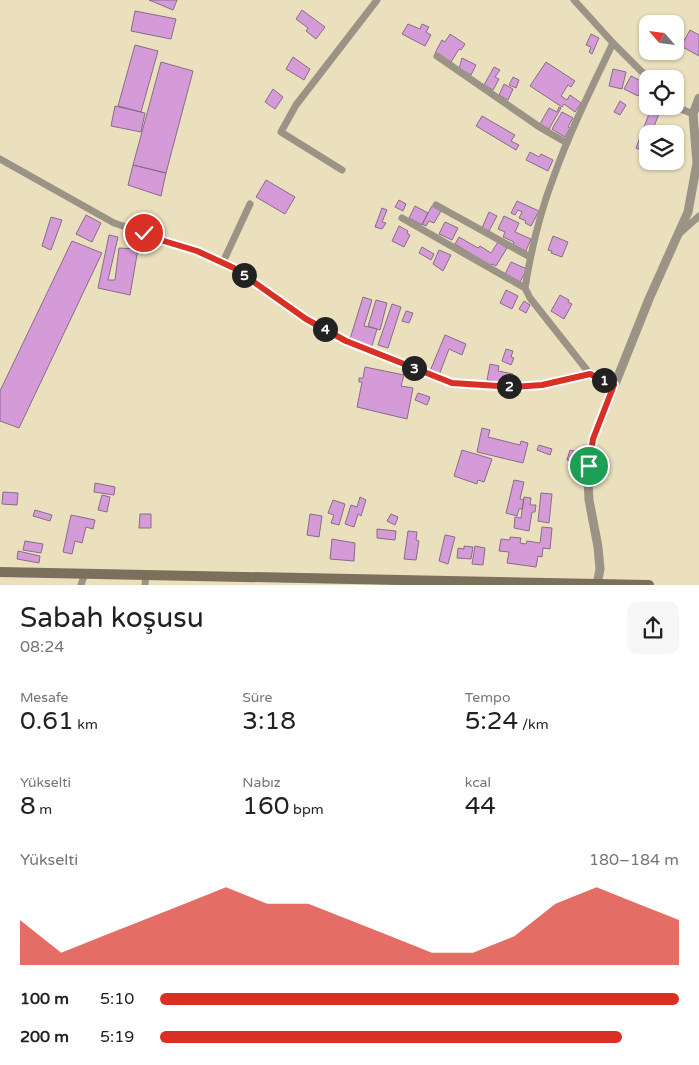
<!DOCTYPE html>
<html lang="tr">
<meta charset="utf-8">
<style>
:root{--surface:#fff;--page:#f6f6f6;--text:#202124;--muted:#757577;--accent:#d93025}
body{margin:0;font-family:"Varela Round",sans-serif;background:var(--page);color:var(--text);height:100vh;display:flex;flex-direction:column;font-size:19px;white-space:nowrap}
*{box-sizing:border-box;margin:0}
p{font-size:16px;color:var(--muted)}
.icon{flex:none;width:28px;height:28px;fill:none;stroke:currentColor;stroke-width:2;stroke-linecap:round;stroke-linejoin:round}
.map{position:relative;height:585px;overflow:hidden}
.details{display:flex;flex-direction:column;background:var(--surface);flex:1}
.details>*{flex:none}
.needle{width:32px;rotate:298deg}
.tools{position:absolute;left:639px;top:15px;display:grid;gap:10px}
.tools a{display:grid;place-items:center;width:45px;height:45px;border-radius:10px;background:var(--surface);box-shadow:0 1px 4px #0004;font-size:25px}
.pin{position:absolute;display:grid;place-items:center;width:42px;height:42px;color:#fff;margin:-21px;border:2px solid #fff;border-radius:50%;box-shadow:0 1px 5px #0007}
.km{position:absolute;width:25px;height:25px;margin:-12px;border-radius:50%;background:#222;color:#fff;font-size:14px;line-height:25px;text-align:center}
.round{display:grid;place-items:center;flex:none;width:52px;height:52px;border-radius:10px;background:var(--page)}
.head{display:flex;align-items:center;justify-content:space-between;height:85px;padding:0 20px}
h1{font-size:28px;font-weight:600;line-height:38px}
.metrics{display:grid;grid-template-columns:repeat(3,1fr);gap:8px;height:85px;padding:5px 20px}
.metrics div{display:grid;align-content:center}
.metrics b{font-size:25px;font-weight:600}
.metrics small{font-size:14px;font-weight:400}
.metrics p{font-size:14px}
.chart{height:140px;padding:10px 20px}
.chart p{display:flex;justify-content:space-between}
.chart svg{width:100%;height:90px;margin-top:5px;fill:var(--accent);opacity:.7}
ul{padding:0 20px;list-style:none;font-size:16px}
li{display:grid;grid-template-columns:80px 60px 1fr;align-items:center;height:38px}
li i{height:12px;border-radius:6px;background:var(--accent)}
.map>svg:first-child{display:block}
.building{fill:#d59bd8;stroke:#866e87}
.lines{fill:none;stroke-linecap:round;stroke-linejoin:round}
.minor{stroke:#9b9486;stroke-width:7}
.tertiary{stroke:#9b9486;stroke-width:9}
.secondary{stroke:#7a705c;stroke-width:10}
.route-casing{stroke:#fff;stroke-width:10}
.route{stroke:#d93025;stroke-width:6}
</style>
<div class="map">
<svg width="699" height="585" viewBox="0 0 699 585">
<rect width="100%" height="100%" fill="#eae0bd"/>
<!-- building -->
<path class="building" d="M149,0H177L173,10Z
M302,10L325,27L316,39L306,31L308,28L296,19Z
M135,11L176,19L171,39L131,31Z
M408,24L420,29L422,24L429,27L426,32L431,35L425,46L402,34Z
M690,30L699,35V56L681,46Z
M450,34L465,44L461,50L459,49L451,62L435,53L442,40L445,42Z
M591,34L599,38L592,54L589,52L591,47L586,45Z
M135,45L158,51L141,112L118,106Z
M293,57L310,69L304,80L286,69Z
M462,58L476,65L471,75L459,69Z
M161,62L193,71L166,173L133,165Z
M546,62L575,81L571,87L568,85L561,96L567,100L570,95L581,103L575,112L564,104L562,107L530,86Z
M494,67L500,70L495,77L499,79L493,90L484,85Z
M613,69L626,72L622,89L609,86Z
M631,76L645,83L638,96L624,89Z
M513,77L519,80L516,88L509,85Z
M504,84L513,89L508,100L499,95Z
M273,89L283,97L275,109L265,102Z
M620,101L626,105L620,115L614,112Z
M115,106L145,113L141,132L111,126Z
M652,106H662L651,134H648V153L636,148Z
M559,107L561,108L549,129L540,124L549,108L557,112Z
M562,112L573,118L568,127L570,128L565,137L552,129Z
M482,116L515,135L511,141L519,145L516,150L476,126Z
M530,152L539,157L541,154L553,160L548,171L526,160Z
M133,165L166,173L161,196L128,185Z
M266,180L295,197L285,214L256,197Z
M399,200L406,204L403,211L395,207Z
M517,201L539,211L531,226L525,223L526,221L519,218L522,212L518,210L515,215L511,213Z
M415,206L428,213L422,225L409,218Z
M432,206L441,211L434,223L429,221L426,226L422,224Z
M382,208L387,210L382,222L386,223L382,229L375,227Z
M489,212L497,216L489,231L482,228Z
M86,215L101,223L92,242L76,234Z
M504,216L519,223L515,232L531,239L526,251L513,245L514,242L503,237L505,232L498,229Z
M51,217L62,220L51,250L42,246Z
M445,222L458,228L452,240L439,234Z
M399,226L408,231L407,233L410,235L404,247L392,241Z
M109,235L118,237L108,280H115L119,248L138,249L130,295L98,288Z
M553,236L568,242L562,257L551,253L552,251L548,250Z
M459,237L478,248L480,246L491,253L498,242L507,248L496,266L492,264L491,266L455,244Z
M72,241L102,253L19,428L0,421V391Z
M422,247L434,254L431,260L419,253Z
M439,250L451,255L443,271L433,264Z
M511,262L527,269L520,282L505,274Z
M506,290L518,296L512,309L500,303Z
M560,295L569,300L568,302L572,304L564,319L551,311Z
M363,297L372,300L364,326L377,329L371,349L367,348L368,345L350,339Z
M376,300L387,303L380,330L368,326Z
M524,301L530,305L526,313L519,309Z
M392,304L401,307L388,348L378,345Z
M406,311L413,313L409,323L402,321Z
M445,335L466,344L462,355L449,349L439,375L430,371Z
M506,349L513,351L511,357L514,358L511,365L502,361Z
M490,364L499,366L498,371L513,374L510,385L487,380Z
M365,367L404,375L401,386L413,388L407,419L357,407L362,382H359V378H363Z
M418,393L430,397L427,405L415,400Z
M482,428L490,430L488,437L520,445L521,441L528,443L523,463L477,452Z
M539,445L552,449L550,455L537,450Z
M462,450L492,459L484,482L478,480L477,484L454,476Z
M570,450L581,453L578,463L567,460Z
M514,480L524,482L520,499L524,500L522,509H519L517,516L506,513Z
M95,483L115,487L114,495L94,492Z
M3,492L18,493L17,505L2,504Z
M541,493L552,494L549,523L538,521Z
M102,495L110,497L107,512L98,510Z
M360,497L366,500L361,516L358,514L354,527L345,524L351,505L357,507Z
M524,497L531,498L530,505H536L535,512H532L529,531L514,528L515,517L521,518Z
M333,500L345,504L339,525L331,523L334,515L328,513Z
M35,510L52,515L50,521L33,516Z
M140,514H151V528H139Z
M310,514L322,516L319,537L307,535Z
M391,514L398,517L395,525L387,521Z
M71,515L95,520L93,529L86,527L82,543L75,541L72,554L63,552Z
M542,527L552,528L550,549L543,548L542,557L538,556L536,567L507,563L509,552L499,551L501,539L510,540V537L521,538L520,543L526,544L527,541L540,543Z
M377,529L396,531L395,540L377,538Z
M408,531L417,532L416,540L419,541L416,560L404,559Z
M445,535L455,537L448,564L439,561Z
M332,539L355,543L354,561L330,559Z
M25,541L43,544L41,553L23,550Z
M464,546L473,547L471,559L457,558L458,548L464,549Z
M475,546L485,548L483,565L472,564Z
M18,551L40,556L39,563L17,559Z"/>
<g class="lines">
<!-- minor -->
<path class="minor" d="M574,0L613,43L649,79
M437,56L541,128L567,143
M675,104L681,109L693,114
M0,159L114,223L144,233L154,238L197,251L234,268L306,319L346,341L452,383L513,387L542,385L590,374L614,385
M342,170L281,132L296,105L377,0
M436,205L530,257
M402,218L525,288L530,298L590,374
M679,234L699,216
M223,262L250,204
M525,288C531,250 540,212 554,176C570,131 592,87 613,43
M81,585L85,573
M145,585L146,574"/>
<!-- tertiary -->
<path class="tertiary" d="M597,585L600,569L598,547L589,500L588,480L593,439L649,299L688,212L697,163L693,114L699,98"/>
<!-- secondary -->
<path class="secondary" d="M0,572L649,585"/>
</g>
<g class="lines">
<defs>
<path id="route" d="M144,233L154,238L197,251L234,268L306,319L346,341L452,383L513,387L542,385L590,374L614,385L593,439L589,466"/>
</defs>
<!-- route casing -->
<use href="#route" class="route-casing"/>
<!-- route -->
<use href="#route" class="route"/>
</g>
</svg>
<div class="tools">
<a><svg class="needle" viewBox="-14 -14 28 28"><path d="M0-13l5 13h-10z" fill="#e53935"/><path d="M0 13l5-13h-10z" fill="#757577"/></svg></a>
<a><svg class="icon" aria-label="locate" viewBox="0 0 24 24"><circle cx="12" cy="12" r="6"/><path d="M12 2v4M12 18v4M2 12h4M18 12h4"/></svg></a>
<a><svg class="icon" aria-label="layers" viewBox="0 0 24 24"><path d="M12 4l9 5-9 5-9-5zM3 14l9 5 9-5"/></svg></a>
</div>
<div class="pin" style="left:589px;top:466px;background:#1e9e55"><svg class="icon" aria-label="arrive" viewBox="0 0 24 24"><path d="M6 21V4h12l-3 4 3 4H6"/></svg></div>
<div class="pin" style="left:144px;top:233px;background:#d93025"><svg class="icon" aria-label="check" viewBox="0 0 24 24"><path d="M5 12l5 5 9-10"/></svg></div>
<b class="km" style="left:604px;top:380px">1</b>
<b class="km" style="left:509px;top:386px">2</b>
<b class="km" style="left:414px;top:368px">3</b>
<b class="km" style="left:325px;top:329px">4</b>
<b class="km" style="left:244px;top:275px">5</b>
</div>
<section class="details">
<div class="head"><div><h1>Sabah koşusu</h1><p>08:24</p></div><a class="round"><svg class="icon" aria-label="share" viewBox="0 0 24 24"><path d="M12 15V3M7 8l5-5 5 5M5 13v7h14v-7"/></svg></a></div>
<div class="metrics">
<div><p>Mesafe</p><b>0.61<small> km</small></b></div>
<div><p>Süre</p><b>3:18</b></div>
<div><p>Tempo</p><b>5:24<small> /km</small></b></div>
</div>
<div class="metrics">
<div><p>Yükselti</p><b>8<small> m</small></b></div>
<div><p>Nabız</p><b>160<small> bpm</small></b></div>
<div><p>kcal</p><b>44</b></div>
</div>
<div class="chart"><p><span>Yükselti</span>180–184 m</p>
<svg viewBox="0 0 160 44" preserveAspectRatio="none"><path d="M0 44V22L10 38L20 30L30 22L40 14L50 6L60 14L70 14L80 22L90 30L100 38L110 38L120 30L130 14L140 6L150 14L160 22V44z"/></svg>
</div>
<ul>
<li><b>100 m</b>5:10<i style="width:100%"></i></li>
<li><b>200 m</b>5:19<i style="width:89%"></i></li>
</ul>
</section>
